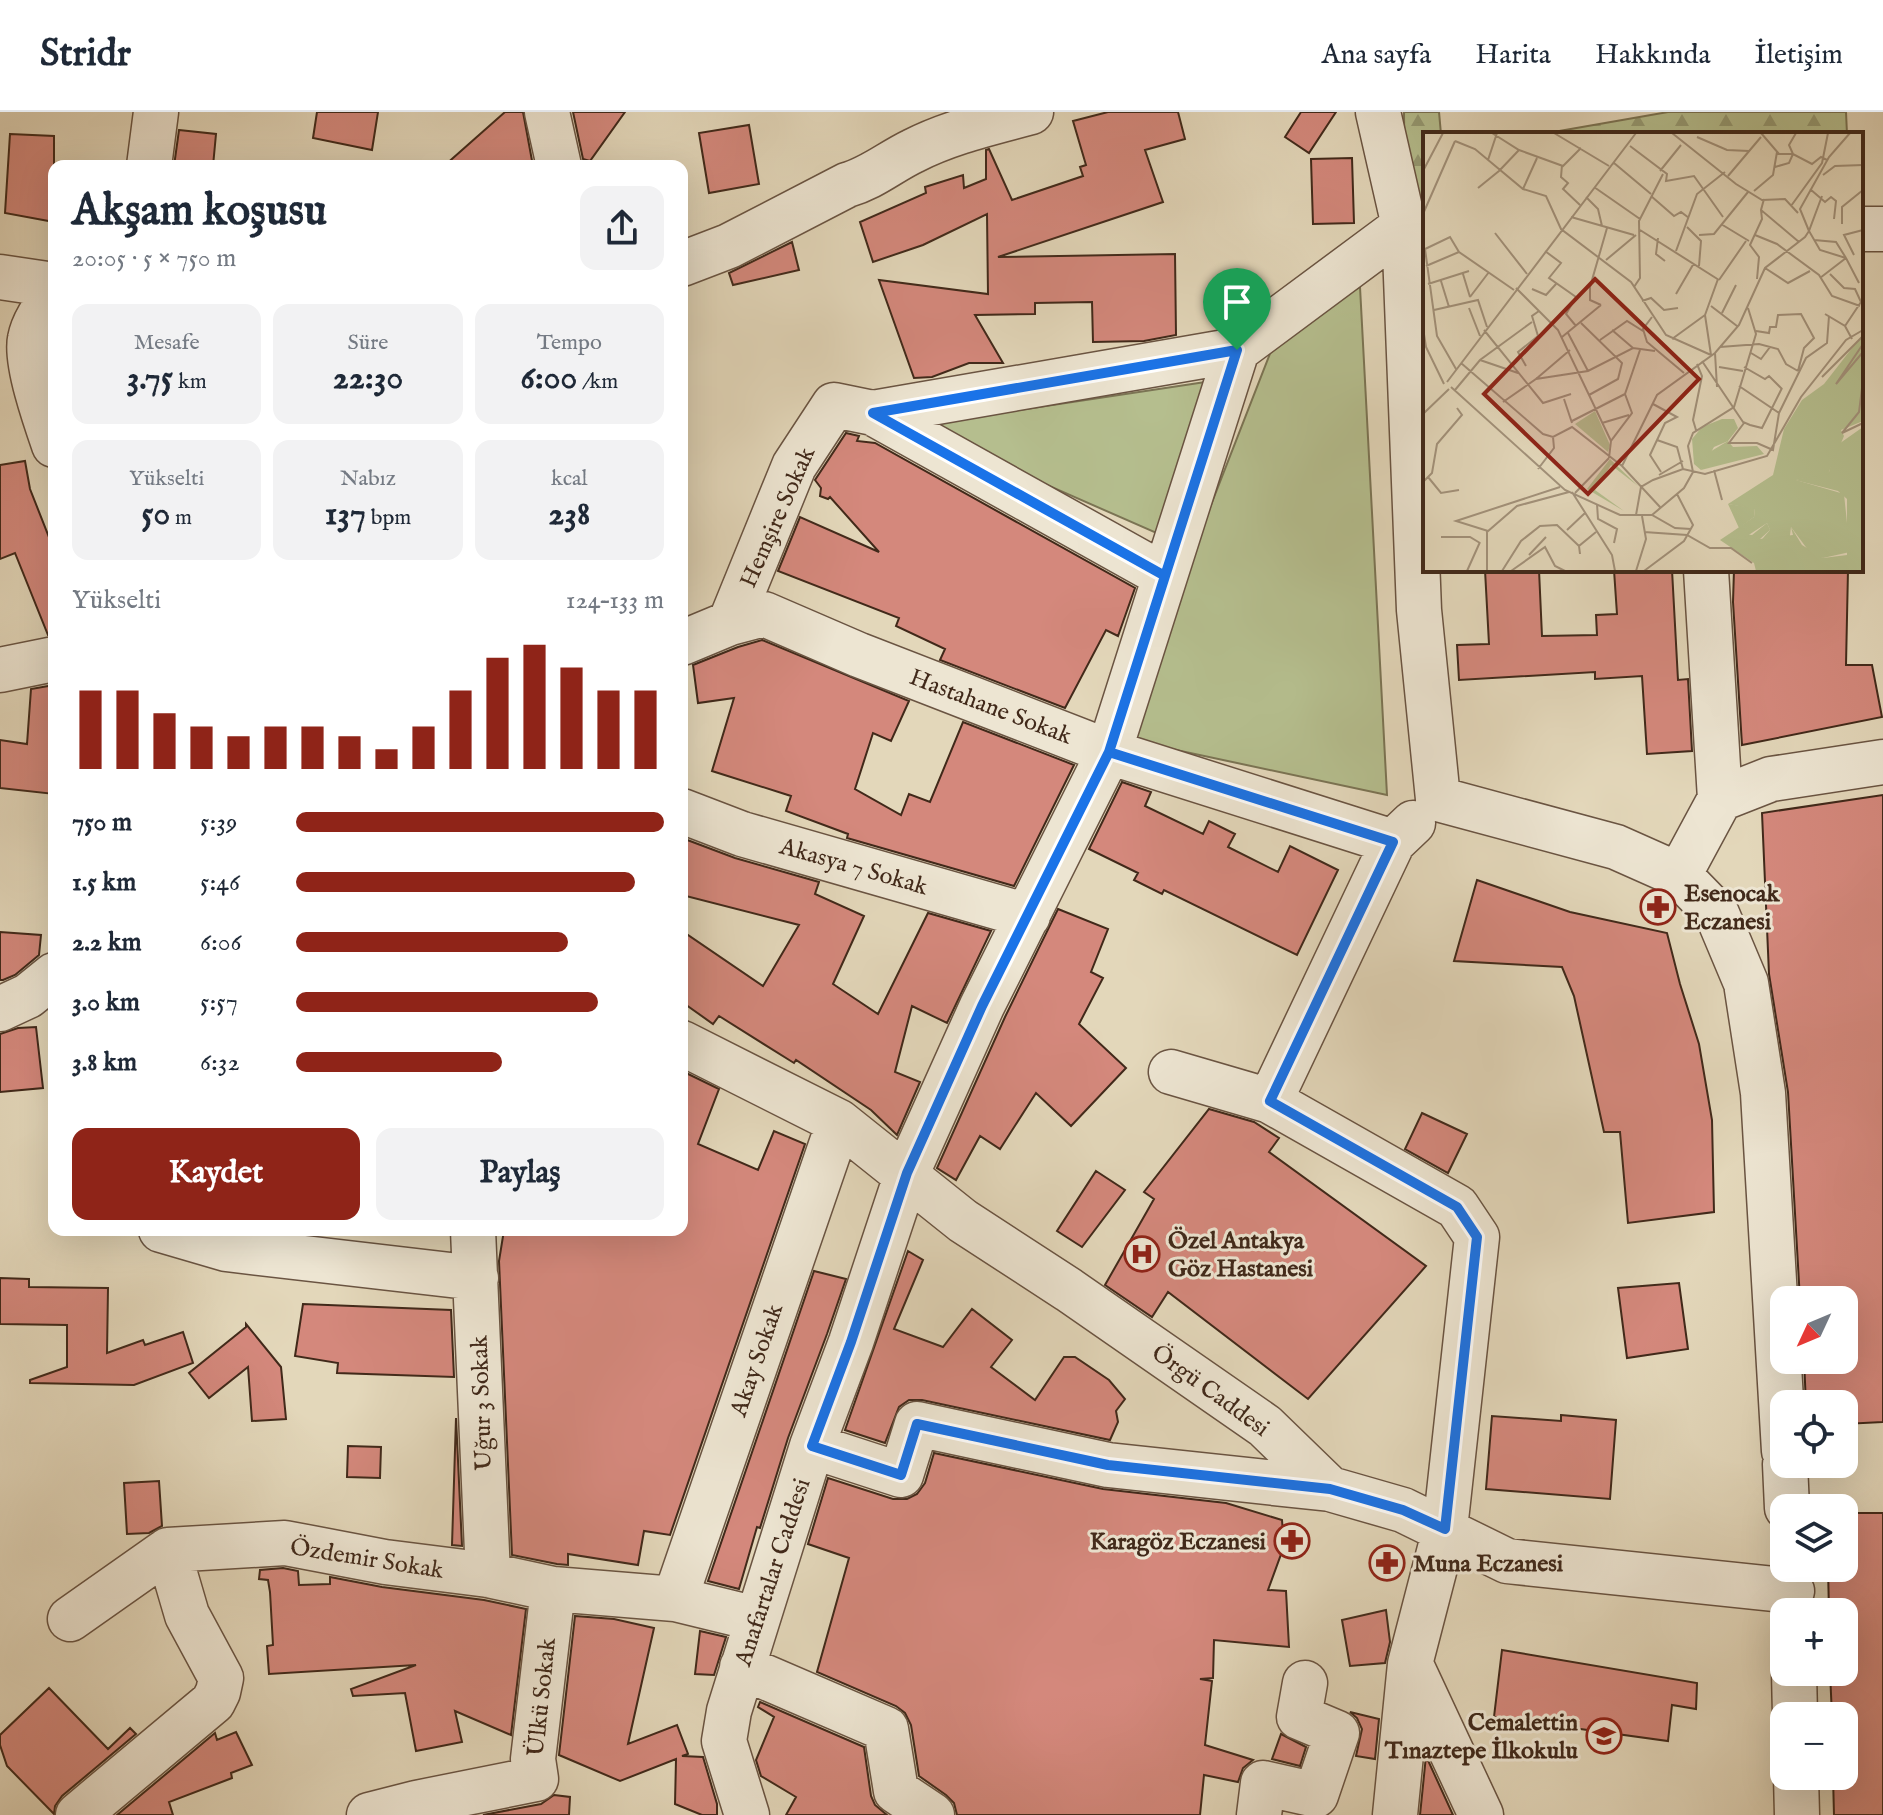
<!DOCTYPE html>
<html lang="tr">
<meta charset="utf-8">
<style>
:root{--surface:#fff;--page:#f2f2f3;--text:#1f2937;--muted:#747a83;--line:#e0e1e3;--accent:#8f2418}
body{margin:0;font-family:"IM FELL English",serif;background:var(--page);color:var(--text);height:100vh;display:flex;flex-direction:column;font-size:30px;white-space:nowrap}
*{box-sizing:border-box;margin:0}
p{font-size:26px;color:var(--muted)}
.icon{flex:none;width:44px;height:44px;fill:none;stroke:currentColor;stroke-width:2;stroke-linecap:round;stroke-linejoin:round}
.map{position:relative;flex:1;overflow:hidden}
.drawer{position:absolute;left:48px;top:48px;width:640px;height:1076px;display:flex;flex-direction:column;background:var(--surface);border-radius:16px;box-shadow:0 8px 32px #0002}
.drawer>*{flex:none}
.needle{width:52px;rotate:226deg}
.tools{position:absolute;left:1770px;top:1174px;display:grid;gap:16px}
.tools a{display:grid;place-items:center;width:88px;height:88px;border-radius:16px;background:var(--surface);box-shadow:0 8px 32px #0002;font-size:40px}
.pin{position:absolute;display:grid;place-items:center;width:68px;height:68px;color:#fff;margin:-82px -34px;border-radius:50% 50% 50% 0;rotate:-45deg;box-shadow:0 0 8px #0007}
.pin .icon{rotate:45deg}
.round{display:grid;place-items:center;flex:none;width:84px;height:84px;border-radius:16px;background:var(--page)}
.summary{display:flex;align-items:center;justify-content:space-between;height:136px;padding:0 24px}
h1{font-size:44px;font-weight:700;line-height:60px}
.figures{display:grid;grid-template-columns:repeat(3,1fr);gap:12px;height:136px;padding:8px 24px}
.figures div{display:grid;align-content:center;border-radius:16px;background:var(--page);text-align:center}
.figures b{font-size:34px;font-weight:700}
.figures small{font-size:22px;font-weight:400}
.figures p{font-size:22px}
.chart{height:224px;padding:16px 24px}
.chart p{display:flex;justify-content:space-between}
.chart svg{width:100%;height:144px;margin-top:8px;stroke:var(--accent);stroke-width:6}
.button{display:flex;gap:16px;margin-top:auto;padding:16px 24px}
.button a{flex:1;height:92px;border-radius:16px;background:var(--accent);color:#fff;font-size:32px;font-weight:700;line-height:92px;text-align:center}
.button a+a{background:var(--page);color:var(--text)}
ul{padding:0 24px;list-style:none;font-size:26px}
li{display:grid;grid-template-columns:128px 96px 1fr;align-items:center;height:60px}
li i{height:20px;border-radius:10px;background:var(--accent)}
header{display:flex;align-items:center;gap:48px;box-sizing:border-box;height:112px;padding:0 40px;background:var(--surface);border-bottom:2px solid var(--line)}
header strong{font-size:38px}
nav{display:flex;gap:44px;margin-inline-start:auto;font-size:28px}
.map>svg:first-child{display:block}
.forest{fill:url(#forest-firs);stroke:#7b7454;stroke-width:2}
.park{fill:#b5be8e;stroke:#7b7454;stroke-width:2}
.building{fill:#d4887c;stroke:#41291a;stroke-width:2}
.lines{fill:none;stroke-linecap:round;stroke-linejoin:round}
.minor-casing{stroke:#6a5442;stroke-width:47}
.minor{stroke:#ede5d2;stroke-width:44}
.route-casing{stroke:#fff;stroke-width:16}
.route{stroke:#1a73e8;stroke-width:10}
.labels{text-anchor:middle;stroke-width:6;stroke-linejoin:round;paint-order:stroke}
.street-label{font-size:24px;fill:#41291a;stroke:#ede5d2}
.poi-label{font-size:24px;font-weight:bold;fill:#41291a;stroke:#ede5d2;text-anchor:start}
.inset-road{fill:none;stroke:#a2917a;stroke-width:2}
.view{fill:#8f2418;fill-opacity:0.15;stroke:#8f2418;stroke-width:4}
.inset-edge{fill:none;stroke:#41291a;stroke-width:4}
</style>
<header>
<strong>Stridr</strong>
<nav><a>Ana sayfa</a><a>Harita</a><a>Hakkında</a><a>İletişim</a></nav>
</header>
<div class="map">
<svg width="1883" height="1703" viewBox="0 0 1883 1703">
<defs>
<pattern id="forest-firs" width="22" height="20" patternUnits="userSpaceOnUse" patternTransform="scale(2)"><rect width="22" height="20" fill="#b5be8e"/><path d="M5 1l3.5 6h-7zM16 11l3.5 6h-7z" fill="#959a73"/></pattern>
</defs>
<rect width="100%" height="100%" fill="#e3d7ba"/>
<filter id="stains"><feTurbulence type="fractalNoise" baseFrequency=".0025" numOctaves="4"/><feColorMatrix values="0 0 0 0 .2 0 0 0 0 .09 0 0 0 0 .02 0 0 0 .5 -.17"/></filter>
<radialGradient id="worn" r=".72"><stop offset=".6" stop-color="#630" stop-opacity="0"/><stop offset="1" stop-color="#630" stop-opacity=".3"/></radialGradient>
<!-- forest -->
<path class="forest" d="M1404,0H1439L1441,22H1425V101L1405,103Z
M1668,0H1846L1847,22H1542Z"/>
<!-- park -->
<path class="park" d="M1360,175L1387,683L1120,626L1282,211Z
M1212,269L1161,423L913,314Z"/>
<!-- building -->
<path class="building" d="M317,0H378L372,38L313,26Z
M505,0H523L533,54H444Z
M573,0H625L590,49L583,47Z
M1108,0H1178L1185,27L1145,38L1163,90L998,145L1175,142L1176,223L1144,229L1093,230L1092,190L1035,191V202L975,203L1003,251H969L932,265L914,266L879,168L988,182L987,102L923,133L873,150L860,110L926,81L925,75L963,63L964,76L986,67V38L989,37L1012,88L1083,64L1080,55L1086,53L1073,9Z
M1301,0H1336L1309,41L1285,25Z
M749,13L759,72L709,81L699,21Z
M179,18L216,22L213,54H174Z
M10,22L54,24V110L5,101Z
M1352,46L1354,111L1313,112L1311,47Z
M792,130L799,158L733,173L729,161Z
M846,321L859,324L857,329L875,331L1135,476L1118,524L1106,518L1065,596L940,548L945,537L896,514L899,506L778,459L800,405L879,440L830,385L828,387L820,384L821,376L815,368Z
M25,349L30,377L54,438V523H48L15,441L0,447V353Z
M1485,458H1539L1542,524L1597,523L1596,503L1617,502L1614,458H1672L1678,568L1688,567L1692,639L1647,642L1642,564L1595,567V560L1459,568L1457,533L1489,532Z
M1734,458H1848L1846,553H1872L1882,605L1742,633L1733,490Z
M762,528L909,589L891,629L873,621L855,677L901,703L909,682L930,690L963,610L1074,653L1014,774L847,726L848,722L786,699L791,684L712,659L734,586L698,591L693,553L738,535Z
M54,573V682L0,676V628L27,632L31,577Z
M1122,670L1151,680L1145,694L1203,722L1209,709L1235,722L1228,735L1278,760L1290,734L1338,758L1297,843L1164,778L1162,782L1134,768L1138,761L1089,737Z
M1883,683V1310L1844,1312V1292H1806L1804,1248H1844V1188H1800L1788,980L1769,862L1762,701Z
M682,726L735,746L819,770L815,782L864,804L833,872L878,902L928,801L991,819L947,911L912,894L895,960L920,970L897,1023L871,998L796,948L794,951L719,904L713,912L682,890V819L763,874L799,813L682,783Z
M1477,768L1570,800L1667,821L1680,872L1699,932L1712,1008L1714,1100L1628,1111L1620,1020H1604L1574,884L1562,855L1454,849Z
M1058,797L1108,817L1091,860L1103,866L1079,912L1126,956L1071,1014L1036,981L1000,1037L980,1024L956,1068L937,1056L1005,905Z
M0,820L41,823L39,843L15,863L3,868H0Z
M36,915L43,976L0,980V922L18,916Z
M682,959L719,977L698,1032L758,1058L774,1019L805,1032L670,1423L644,1419L638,1453L568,1442V1453L557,1452L512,1443L499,1149L504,1118H682Z
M1209,997L1254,1010L1279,1026L1269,1040L1426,1154L1308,1287L1168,1180L1152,1205L1105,1173L1154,1087L1144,1080Z
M1422,1001L1467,1022L1448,1061L1405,1037Z
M1096,1059L1125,1078L1082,1135L1057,1119Z
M908,1139L923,1148L894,1217L943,1235L972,1197L1012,1228L991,1255L1035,1288L1064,1245H1075L1109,1268L1125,1287L1116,1299L1118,1310L1110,1328L922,1288H909L899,1295L885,1331L845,1318Z
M814,1159L846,1167L827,1222L788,1326L760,1416L757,1415L739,1477L708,1469Z
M0,1166L29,1167V1175L108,1176L107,1241L143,1228L145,1233L183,1220L193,1251L134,1273L30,1271V1268L67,1255V1213L0,1212Z
M1679,1171L1688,1237L1627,1246L1618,1176Z
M303,1192L451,1198L454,1265L337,1261L338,1251L295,1244Z
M246,1212L281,1255L286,1307L252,1309L248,1255L209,1286L189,1261L246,1215Z
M1561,1303L1616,1308L1610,1387L1486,1377L1492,1304L1561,1309Z
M456,1306L462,1434L452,1433Z
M348,1334L381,1335L380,1366L347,1365Z
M934,1341L1103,1377L1226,1391L1282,1408L1284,1434L1268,1478L1286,1479L1289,1535L1214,1528L1213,1566L1200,1567L1212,1569L1205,1633L1253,1648L1243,1656L1238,1670L1204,1663L1200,1703H957L954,1691L946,1683L919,1664L911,1613L905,1601L896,1594L817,1560L849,1446L808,1432L828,1366L893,1387H907L917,1382L925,1371Z
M159,1369L162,1414L149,1421L127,1422L124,1371Z
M1844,1401H1883V1703H1834L1833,1664H1844V1604H1832L1830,1560H1844V1500H1829L1828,1456H1844Z
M283,1456L298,1459L299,1473L330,1472V1465L382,1475L484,1488L526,1497L511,1623L455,1599L462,1630L416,1639L405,1581L353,1584L351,1577L416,1553L269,1562L267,1534L273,1533L270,1480L268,1468L259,1467L260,1458Z
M1386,1498L1390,1530L1385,1551L1350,1554L1342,1508Z
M575,1504L614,1507L654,1516L628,1632L677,1613L688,1642L682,1644L703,1645L717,1692V1703H702L675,1692L676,1647L620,1669L559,1643Z
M700,1519L726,1525L714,1563L695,1562Z
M1502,1538L1697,1571L1696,1597L1672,1593L1668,1629L1494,1605Z
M49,1576L108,1637L130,1616L136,1622L62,1684L55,1694L54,1702L7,1654L0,1633V1623Z
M760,1590L864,1635L871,1684L875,1693L887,1703H786L796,1685L761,1664L756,1648L774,1605L758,1595Z
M1350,1600L1379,1607L1375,1647L1356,1644L1362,1617L1357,1606Z
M236,1620L252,1653L231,1661L232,1666L169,1690L173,1703H117L215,1621L217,1628Z
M1281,1622L1306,1635L1300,1654L1272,1647Z
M1426,1644L1453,1703H1420Z
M554,1683L570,1685L569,1703H483L541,1692Z"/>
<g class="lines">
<defs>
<path id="minor" d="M547,0L559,54
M1378,0L1404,114L1419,498L1438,687L1616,735L1679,763L1717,802L1746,871L1763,981L1784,1339
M149,54L156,0
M1861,117H1883
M682,152L729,134L847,73C872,66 890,50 913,39C950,20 991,11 1031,0
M0,165L54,173
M54,182C44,196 33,211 30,227C25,250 46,310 54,333
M873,301L1165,464
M1706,458L1720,687
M730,511L794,354L834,293L873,301L1237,238L1404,114
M682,531L730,511L764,502L859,543L1109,640L1393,730
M0,558L54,547
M682,699L742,722L1028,804
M1679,763L1720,687L1771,667L1883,650
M0,897L28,884L54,863
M682,931L839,1010L963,1109L1069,1178L1265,1314L1330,1377L1403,1398L1507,1449L1792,1479
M1171,960L1270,989L1457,1095L1477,1125L1445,1417L1410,1552L1395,1703
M1270,989L1393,730L1413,711
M161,1118L226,1137L476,1166
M473,1118L488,1463
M812,1334L901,1363L917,1312L1108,1353L1330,1377
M1785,1352L1787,1396
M168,1438L285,1431L385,1450L488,1463L553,1477L675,1487L757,1507
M675,1487L839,1010
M70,1507L168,1438
M1411,1553L1481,1703
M742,1555L886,1617L896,1679L932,1703
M1794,1560L1795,1604
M1796,1664L1797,1703
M78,1703L213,1590L218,1580L221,1566L187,1503L168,1438
M369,1703L416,1691L536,1667L533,1647L553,1477
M747,1703L724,1629L729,1599L812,1334L851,1230L907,1061L982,894L1109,640L1237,238
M1259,1703L1263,1671L1316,1683L1337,1621L1299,1605L1305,1571"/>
</defs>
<!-- minor casing -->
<use href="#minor" class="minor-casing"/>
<!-- minor -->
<use href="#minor" class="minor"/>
</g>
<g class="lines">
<defs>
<path id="route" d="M1237,238L873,301L1165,464L1109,640L982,894L907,1061L851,1230L812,1334L901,1363L917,1312L1108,1353L1330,1377L1403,1398L1445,1417L1477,1125L1457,1095L1270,989L1393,730L1109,640C1152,506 1194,372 1237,238"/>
</defs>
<!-- route casing -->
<use href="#route" class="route-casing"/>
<!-- route -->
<use href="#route" class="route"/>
</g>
<!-- icons -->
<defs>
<symbol id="pharmacy-ring" viewBox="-11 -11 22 22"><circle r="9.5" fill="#ede5d2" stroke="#8f2418" stroke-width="1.5"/><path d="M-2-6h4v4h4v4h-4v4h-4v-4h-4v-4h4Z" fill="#8f2418"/></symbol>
<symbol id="hospital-ring" viewBox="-11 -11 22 22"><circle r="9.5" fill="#ede5d2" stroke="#8f2418" stroke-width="1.5"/><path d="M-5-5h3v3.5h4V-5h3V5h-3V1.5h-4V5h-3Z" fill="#8f2418"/></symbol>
<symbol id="school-ring" viewBox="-11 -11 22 22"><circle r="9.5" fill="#ede5d2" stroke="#8f2418" stroke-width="1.5"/><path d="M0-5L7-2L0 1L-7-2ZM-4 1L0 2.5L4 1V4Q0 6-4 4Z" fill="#8f2418"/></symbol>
</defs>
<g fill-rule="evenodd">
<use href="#pharmacy-ring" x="1638" y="775" width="40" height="40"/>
<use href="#hospital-ring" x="1122" y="1122" width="40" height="40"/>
<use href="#pharmacy-ring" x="1272" y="1409" width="40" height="40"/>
<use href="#pharmacy-ring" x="1367" y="1431" width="40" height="40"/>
<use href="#school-ring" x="1584" y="1604" width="40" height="40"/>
</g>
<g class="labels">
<!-- street labels -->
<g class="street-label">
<text transform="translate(777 405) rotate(-66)" y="8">Hemşire Sokak</text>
<text transform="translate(991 594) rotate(21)" y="8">Hastahane Sokak</text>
<text transform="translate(854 754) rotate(16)" y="8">Akasya 7 Sokak</text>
<text transform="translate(756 1248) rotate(-71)" y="8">Akay Sokak</text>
<text transform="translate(1211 1278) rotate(36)" y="8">Örgü Caddesi</text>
<text transform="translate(481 1291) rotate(-92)" y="8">Uğur 3 Sokak</text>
<text transform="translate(367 1446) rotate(9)" y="8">Özdemir Sokak</text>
<text transform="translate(772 1460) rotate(-72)" y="8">Anafartalar Caddesi</text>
<text transform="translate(541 1585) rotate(-84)" y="8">Ülkü Sokak</text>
</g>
<!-- poi labels -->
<g class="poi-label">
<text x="1684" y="789">Esenocak<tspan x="1684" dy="28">Eczanesi</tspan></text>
<text x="1168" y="1136">Özel Antakya<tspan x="1168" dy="28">Göz Hastanesi</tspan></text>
<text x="1266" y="1437" text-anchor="end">Karagöz Eczanesi</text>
<text x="1413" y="1459">Muna Eczanesi</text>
<text x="1578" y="1618" text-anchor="end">Cemalettin<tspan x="1578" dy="28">Tınaztepe İlkokulu</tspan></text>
</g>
</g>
<!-- overview -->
<g transform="translate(1423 20)">
<rect width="440" height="440" fill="#e3d7ba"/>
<path d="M299,287H311L315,296L305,309L291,315L278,338L271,332L269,307L279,295ZM440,295V439H333L331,431L297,408L309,400L329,403L344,391L347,398L337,407L370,403L368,395L379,413L400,426L424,423V367L415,359L372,348L406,340L413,314ZM305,372L332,376L331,385L316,396Z" fill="#b5be8e"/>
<path d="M440,202V289L418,298L421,304L405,342L373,348L421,362L427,420L400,426L388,422L368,395L365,419H343L334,413L347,398L344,391L315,410L309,400L331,385L332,377L305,372L350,343L361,297L379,268L401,252ZM305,309L310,315L334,314L341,322L278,338L285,321ZM187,327L215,354L188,333L172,358L201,379L164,357Z" fill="#b5be8e"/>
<path d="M172,279L187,313L185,320L152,292Z" fill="#b5be8e"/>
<path class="inset-road" d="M69,1L96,18L140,34L158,16M131,1L186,34M249,1L313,52L339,68L362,67L375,81M338,1L356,22H370L389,32L398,25L404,28M274,5L304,18L326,19M32,9L52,17L100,57L123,64L138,97L208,150L243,203L288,223M207,14L244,42L243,49L271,44L300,85M65,28L74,1M191,31L228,62M139,33L138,45L145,51L140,57L157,73M352,35L366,31L370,22L366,13L373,1M0,39L20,1M76,39L96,18M237,39L258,13M400,43L412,34L440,33M305,44L338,5M171,55L217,87M55,56L76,39M100,57L114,26M387,57L402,70L408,65L413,69L411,87M331,59L350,43L354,20M228,64L251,84L258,80L266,86M399,64L386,99L397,118L423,126L436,151M163,65L175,77L179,94M341,67L338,78L376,110M368,74L399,31L405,1M0,82L32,9M148,85L211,103M298,92L326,109M419,92V75L440,58M264,95L278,109L276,134M217,98L296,148M72,101L104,142M276,103L291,102L325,60M332,103L354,112L396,143L409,164L437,174M235,106L233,122L242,129M391,108L413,110L423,126M2,117L14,204L33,237M0,118L27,105L36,120L91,158M122,119L138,131L126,146L153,165L143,182L153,194M253,119L274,62L302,40M431,123L421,103L440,98M183,128L213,103M3,134L36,120M342,136L365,151L387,139M40,142L47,165M407,142L421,156L432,157L438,170L422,194M397,146L423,126M334,147L336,125L327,113L339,87L338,78M296,148L323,109M18,149L26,175M5,152L46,139M211,155L217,146L216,89L240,42M93,156L135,198L188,309M109,157L123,163L133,152M253,162L271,131M47,165L66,140M219,169L228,166L241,178L255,176M178,173L167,168V155L184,96M288,174L314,194M46,176L57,204M11,178L55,168L64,195M299,181L313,153M402,182L422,194L429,207M229,185L220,197L224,210L261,241M158,191L199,231L195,247L166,263M0,196L3,215L21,252M61,198L120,271L148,262M189,198L210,216M333,199L346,201L347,195H353L355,183L378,182L391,206L381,216L375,239M145,201L165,239M139,205L178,173M249,207L282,183M177,208L204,189L220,199M440,212L413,252L440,220M297,215L336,212L355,217L363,232L375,239M292,221L294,255M328,221L338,227L347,215M288,223L282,183L295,147M57,228L95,241M279,229L320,290L327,293L339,296L359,256M38,231L120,302L130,305L149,295L199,334L237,375M103,234L95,220L115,204L109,184L116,179M296,235L320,239M321,235L342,247L346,244L359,257M399,245L440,204M113,247L147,218M440,248L436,280L419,301L440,291M24,250L213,1M316,254L356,281L350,318L334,311H306L321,291M28,255L142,358L197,383H229L252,396L268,397M32,258L57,228L109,190M141,267L149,291M80,270L113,247L165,239L210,216L232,219M230,272L254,285L242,291L227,323L238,340M356,281L383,226L404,211L406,184M0,282L26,257M149,289L202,262M179,291L206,283M273,298L270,288L279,244L274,232M234,308L254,315L260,337M186,326L188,309L209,281L202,262L217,218M199,334L234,263L292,221L316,193L342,136L382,105L386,99L377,77L406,25L427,1M115,337L131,316L130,305M291,338L299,368M236,343L260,329M5,345L18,361L36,358M0,350L9,341L14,312L39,283L34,276M149,360L189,423L192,439M152,361L186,326M174,372L175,387L194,397L191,411M213,383L218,355L230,348L260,337L282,342L344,324L378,265L423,208L440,198M229,383L261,356L270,340L265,314L270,301L311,275L333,202L325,176M144,398L162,381M65,399L33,389L137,355M221,400L264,403L287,416H308L329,431M18,405H47L57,411M157,422L156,414L173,400M106,423L123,405M44,439L57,410M64,439V400L94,374L146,360M79,439L98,409L117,394L134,393L156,414M88,439L122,415L132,434L142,439M213,439L223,407L219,384M221,439L261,409L270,393L254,362"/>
<path class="view" d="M172,147L276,247L165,362L61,262Z"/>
<rect width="440" height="440" class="inset-edge"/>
</g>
<rect width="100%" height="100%" filter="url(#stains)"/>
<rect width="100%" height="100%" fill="url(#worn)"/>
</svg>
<div class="tools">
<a><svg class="needle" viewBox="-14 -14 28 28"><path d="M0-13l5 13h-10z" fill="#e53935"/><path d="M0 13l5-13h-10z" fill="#747a83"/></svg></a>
<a><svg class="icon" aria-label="locate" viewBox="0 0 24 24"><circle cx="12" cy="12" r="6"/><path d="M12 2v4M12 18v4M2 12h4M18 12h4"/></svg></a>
<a><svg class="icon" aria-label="layers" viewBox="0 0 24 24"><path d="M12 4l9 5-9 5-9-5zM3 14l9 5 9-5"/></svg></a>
<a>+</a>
<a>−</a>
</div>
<div class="pin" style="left:1237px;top:238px;background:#1e9e55"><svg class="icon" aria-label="arrive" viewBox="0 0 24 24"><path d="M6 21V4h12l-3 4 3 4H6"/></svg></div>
<section class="drawer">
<div class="summary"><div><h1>Akşam koşusu</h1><p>20:05 · 5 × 750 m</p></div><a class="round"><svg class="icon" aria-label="share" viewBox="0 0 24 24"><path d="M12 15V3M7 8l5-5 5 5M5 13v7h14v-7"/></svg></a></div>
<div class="figures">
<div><p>Mesafe</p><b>3.75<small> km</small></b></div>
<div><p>Süre</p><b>22:30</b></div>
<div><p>Tempo</p><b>6:00<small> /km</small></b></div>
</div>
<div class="figures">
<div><p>Yükselti</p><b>50<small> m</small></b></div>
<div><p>Nabız</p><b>137<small> bpm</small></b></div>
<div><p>kcal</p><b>238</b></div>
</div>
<div class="chart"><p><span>Yükselti</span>124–133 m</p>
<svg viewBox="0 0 160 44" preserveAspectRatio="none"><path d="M5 44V20M15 44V20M25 44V27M35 44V31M45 44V34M55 44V31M65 44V31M75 44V34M85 44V38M95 44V31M105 44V20M115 44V10M125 44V6M135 44V13M145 44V20M155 44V20"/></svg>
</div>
<ul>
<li><b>750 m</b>5:39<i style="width:100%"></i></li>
<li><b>1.5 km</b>5:46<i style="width:92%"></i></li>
<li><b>2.2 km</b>6:06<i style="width:74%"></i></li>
<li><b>3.0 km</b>5:57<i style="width:82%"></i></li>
<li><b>3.8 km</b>6:32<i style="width:56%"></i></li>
</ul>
<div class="button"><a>Kaydet</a><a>Paylaş</a></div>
</section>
</div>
